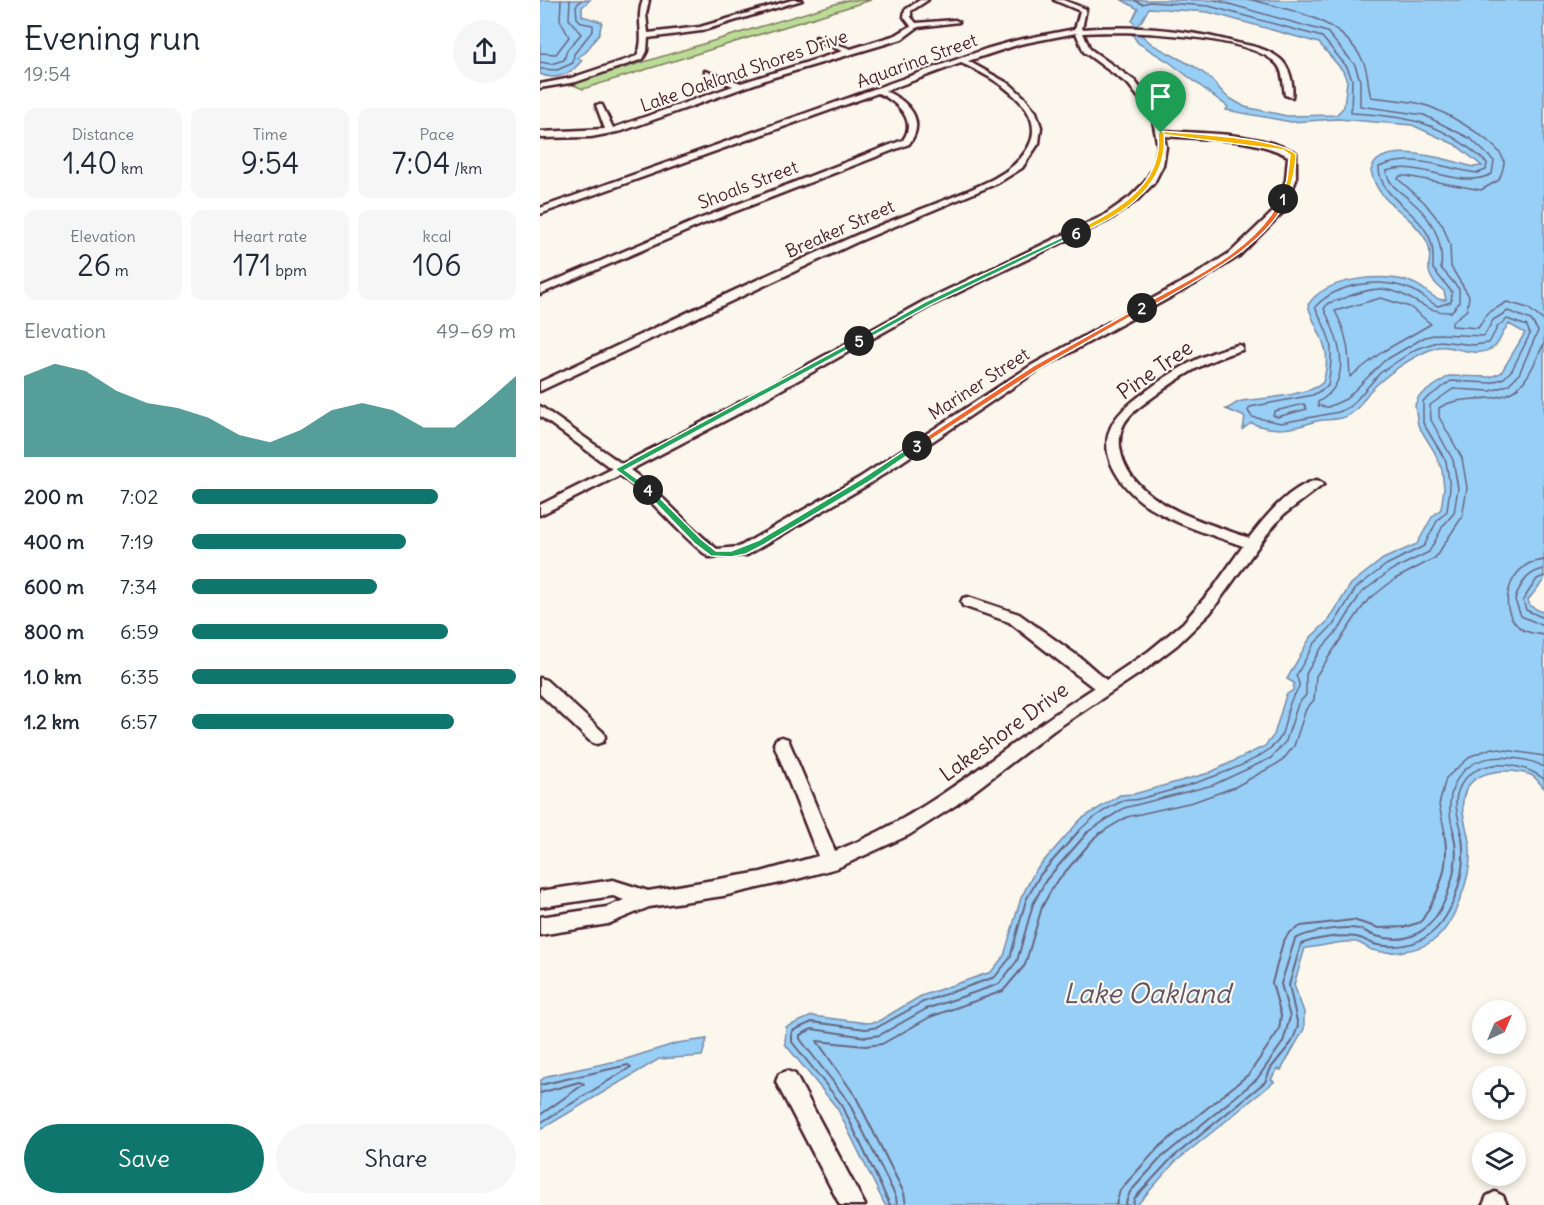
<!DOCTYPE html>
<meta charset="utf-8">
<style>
:root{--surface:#fff;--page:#f6f6f7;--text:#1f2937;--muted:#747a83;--accent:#0f766e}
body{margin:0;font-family:Delius,sans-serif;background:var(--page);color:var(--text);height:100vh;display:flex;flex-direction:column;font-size:22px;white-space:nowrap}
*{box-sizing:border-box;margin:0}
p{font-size:20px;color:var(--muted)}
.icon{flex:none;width:33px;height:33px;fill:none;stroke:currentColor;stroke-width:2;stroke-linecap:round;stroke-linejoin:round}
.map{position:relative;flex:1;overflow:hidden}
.side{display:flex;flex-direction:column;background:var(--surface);width:540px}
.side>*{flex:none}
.needle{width:39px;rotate:44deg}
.tools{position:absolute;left:932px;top:1000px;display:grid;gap:12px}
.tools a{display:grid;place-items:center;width:54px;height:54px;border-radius:50%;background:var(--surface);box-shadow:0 3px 9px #0003;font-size:30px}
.pin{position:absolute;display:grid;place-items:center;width:51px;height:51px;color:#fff;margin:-62px -26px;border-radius:50% 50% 50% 0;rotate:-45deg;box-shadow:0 0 6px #0007}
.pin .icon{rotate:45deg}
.km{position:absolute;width:30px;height:30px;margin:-15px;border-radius:50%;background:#222;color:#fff;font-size:16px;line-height:30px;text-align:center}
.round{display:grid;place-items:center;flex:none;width:63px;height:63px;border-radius:32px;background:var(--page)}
.summary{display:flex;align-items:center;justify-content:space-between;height:102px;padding:0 24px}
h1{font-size:33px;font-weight:600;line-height:45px}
.figures{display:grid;grid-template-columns:repeat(3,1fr);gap:9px;height:102px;padding:6px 24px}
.figures div{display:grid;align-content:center;border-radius:12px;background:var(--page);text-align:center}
.figures b{font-size:30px;font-weight:600}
.figures small{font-size:16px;font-weight:400}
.figures p{font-size:16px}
.chart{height:168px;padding:12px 24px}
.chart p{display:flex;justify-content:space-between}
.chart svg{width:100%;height:108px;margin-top:6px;fill:var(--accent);opacity:.7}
.primary-button{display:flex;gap:12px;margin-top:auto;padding:12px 24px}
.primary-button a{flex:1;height:69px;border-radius:36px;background:var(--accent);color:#fff;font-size:24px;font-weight:600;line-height:69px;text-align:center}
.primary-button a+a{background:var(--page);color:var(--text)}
ul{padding:0 24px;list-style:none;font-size:20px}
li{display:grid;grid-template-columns:96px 72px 1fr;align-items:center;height:45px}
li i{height:15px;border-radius:8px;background:var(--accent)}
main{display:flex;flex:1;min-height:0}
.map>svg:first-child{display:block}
.green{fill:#badc96;stroke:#827e60;stroke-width:1.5}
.water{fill:#98cff7;stroke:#7989a5;stroke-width:1.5}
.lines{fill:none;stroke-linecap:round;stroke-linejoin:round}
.shore-far1{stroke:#69657d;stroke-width:1.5}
.shore{stroke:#69657d;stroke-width:2}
.minor-casing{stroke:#4a1f2b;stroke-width:5}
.minor{fill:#fbf7ec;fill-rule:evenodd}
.split-1{fill:#f5b400;stroke:#fff;stroke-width:1.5}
.split-2{fill:#f0652b;stroke:#fff;stroke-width:1.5}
.split-3{fill:#f0652b;stroke:#fff;stroke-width:1.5}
.split-4{fill:#22a559;stroke:#fff;stroke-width:1.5}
.split-5{fill:#22a559;stroke:#fff;stroke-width:1.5}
.split-6{fill:#22a559;stroke:#fff;stroke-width:1.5}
.split-7{fill:#f5b400;stroke:#fff;stroke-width:1.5}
.labels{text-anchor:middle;stroke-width:4.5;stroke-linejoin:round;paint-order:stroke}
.far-street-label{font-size:18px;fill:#4a1f2b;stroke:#fbf7ec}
.street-label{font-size:21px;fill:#4a1f2b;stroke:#fbf7ec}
.near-water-label{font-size:27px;font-style:italic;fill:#615468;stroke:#fbf7ec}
</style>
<main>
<section class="side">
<div class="summary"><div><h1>Evening run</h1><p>19:54</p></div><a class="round"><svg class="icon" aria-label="share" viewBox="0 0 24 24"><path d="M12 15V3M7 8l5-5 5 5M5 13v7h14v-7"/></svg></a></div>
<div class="figures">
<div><p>Distance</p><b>1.40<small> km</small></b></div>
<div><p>Time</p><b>9:54</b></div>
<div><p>Pace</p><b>7:04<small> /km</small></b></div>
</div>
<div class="figures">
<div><p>Elevation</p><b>26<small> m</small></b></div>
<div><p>Heart rate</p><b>171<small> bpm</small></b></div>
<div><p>kcal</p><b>106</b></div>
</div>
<div class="chart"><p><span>Elevation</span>49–69 m</p>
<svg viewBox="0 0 160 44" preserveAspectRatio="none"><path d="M0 44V11L10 6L20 9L30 17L40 22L50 24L60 28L70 35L80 38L90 33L100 25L110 22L120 25L130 32L140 32L150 22L160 11V44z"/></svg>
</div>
<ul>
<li><b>200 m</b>7:02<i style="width:76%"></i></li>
<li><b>400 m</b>7:19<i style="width:66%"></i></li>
<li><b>600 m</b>7:34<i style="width:57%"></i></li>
<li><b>800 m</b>6:59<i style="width:79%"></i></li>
<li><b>1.0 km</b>6:35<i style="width:100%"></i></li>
<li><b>1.2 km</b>6:57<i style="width:81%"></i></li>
</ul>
<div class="primary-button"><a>Save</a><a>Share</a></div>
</section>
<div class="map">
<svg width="1004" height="1205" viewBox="0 0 1004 1205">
<rect width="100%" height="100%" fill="#fbf7ec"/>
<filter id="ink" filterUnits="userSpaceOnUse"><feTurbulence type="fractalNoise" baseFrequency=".0167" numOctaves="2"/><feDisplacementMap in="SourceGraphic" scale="12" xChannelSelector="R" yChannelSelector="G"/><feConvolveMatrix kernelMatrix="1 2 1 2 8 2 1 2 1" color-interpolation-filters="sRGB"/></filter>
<g filter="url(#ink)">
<!-- green -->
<path class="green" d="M308,0H331L43,89L31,84Z"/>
<!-- water -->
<path class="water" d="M0,0H50L42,7V16L62,22L59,34L46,52L37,58L42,60C33,73 16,82 0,74Z
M582,0H1004V580L988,600L990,606L1004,613V788C1000,784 996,777 991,775C970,768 932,768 924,795C919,813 929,830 930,849C932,874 915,925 894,940C880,951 850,955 832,950C827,948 821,943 816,942C801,940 781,947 765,948L754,985L764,1012V1029L741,1070L738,1069L731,1079L734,1082L634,1163L597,1205H345L297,1108L245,1044L246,1027L272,1016L327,1023L337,1022L381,996L451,972L464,956L481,898L495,871L541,819L580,795L594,794L669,773L725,746L734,735L746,695L753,690L754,683L747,679L770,638L789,620L811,584L843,559L877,544L892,517L901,509L904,488L902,470L894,451L878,425L875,405L879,396L909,376L950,377L961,373L985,333L969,324C962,331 961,342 954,347C935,361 911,342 895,348C872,356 847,374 830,391C823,399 819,410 809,415C797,422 785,418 773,422C750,430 734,432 711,423L703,429L705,417L686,409C692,407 696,402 702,401C718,399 773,395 783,382C794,345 777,337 768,305C785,277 845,272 873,283C885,287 893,301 906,300L904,291C875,269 899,260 885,238C866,208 839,206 831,171C838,138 911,160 933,167L942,166L916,145L872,125L798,119L751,122L686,110L688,107L629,62L598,43L592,34L599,33L613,45L655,67L670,78L686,96L705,107L747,116L796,115L804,107L807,81L803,71L779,43L668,12L609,8L601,22L596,26L592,21L598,9Z
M167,1039L162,1056L119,1059L0,1130V1081L7,1076L86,1059L137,1043Z"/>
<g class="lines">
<!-- shore-far1 -->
<path class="shore-far1" d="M712,0C754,11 801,18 823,61C829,72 827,85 831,97C852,100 875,100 895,109C911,116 962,144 964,162C964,167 961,175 959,180L941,190L866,176H860L858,179L884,202L903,226L910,245L911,267L929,296L927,310L912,322V326L938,328L948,313L967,302L988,308L1004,321
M0,53L16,54L29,37L20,20L21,0
M0,62L11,64L24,60L27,50L41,34L29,19L30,0
M0,69L17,70L33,63L34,54L53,30V25L42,23L37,18L36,6L41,0
M841,298L870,307L891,324L842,352L810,377C809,352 807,333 795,311Z
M764,404L767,409L737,417L733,415L735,411Z
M1004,560C1000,561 994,562 990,563C964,576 958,617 985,631C990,633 998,634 1004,635
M1004,569C988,572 979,585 975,600L981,616L1004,626
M1004,576L997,579L983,600L986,610L1004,618
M537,833C548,821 566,808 581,802C586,799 593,801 599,799C631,791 723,766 740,738C745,729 746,714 750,703C754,691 764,690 756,676L774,644L794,624L816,588L846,565L884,546L897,521L907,511L910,488L906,461L883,423V401L911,381L950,383L964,378L972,370L990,334L987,326L967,319L958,326L949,343L934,345L900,341L876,349L840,373L811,406L799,412L741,423L712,417L708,411L710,407L773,395L788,386C794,347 793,342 775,307C797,283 840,277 870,289C881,293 888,302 898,306L911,302L912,292L893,269C893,256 894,244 887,233C874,208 839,197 839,167C873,152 904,169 938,173L946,170L947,163C902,122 870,116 811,113L812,79L807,67L782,37L669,6L610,2L602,4L594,0
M546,833L584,808L673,785L731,758L746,741L758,704L766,695V674L780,650L800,628L821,593L850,571L889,552L903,526L914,513L918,488L913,460L891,420L890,405L913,389L951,391L968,385L979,374L998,331L991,320L968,311L953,320L944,336L898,334L885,337L844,361L806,399L788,407L778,406V402C815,381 799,339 784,309L788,303C804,299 826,288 842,289C870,291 883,314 911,312L919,303V289L901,268C904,239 891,217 869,199C858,190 849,185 846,171C882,159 918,191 952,174L954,161L931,139L884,115L820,106V80L815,65L787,32L675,0
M560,833L587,817L653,802L695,787L742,761L754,746L766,709L774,700L776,676L819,612L828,600L855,579L895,558L922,517L927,488L922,458L899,417V408C927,390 962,410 984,381C993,370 997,356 1004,344
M905,833L899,805L906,778L931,756L952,748L1004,756
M914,833C900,788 922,752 972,758C984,759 994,761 1004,767
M922,833C919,820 913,804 918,791C931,756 980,760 1004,779"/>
<!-- shore -->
<path class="shore" d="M0,1085L88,1065L91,1067L0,1123
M0,1093L39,1082L44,1084L0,1115
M350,1205L302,1105L252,1042V1031L272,1022L326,1029L338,1027L383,1002L455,977L470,958L486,900L500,875L538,832
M357,1205L356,1197L308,1101L260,1039V1035L272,1029L326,1037L340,1035L386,1009L459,984L477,961L493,904L506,880L548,832
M366,1205L364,1193L316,1097L277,1041L325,1046L342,1044L390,1017L463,991L485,965L502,907L514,885L556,836L563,832
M576,1205L580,1190L618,1148L709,1074L739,1030L741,1015L732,983L743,942L749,933L761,926L813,920L839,928L865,927L881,922C899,893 911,866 904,832
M585,1205L590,1192L621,1158L717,1079L743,1042L750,1017L741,984L755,939C771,931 801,926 819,929C825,930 830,935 836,936C872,947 895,927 907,895C915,874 919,853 913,832
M593,1205L594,1199L631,1159L725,1082L731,1068L752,1042L758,1026L749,985L761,944C777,938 799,935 816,937C824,938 830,944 838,945C876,951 900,935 914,900C922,878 926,855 921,832"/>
<defs>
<path id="minor" d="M103,0H109L106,14L108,33L160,27L252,0H262L161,31L108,38L107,51L103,59L36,82L0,88V84L31,78L97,56C106,38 95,19 103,0Z
M380,0H388L371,11V17L376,23L415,20L419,22L378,27L362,39L231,78L82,131L51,137L0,138V132L65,129L56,105H62L73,128L193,86L165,75V71L201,83L303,51L276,41V37L311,49L356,35L371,26L364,17L365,10Z
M514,0H523L546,9L542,29C595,25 646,29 697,43C712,46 728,49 740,59C750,67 754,85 752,97L745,95C743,85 744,72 737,64C709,34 583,30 543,33L550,49L595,81L620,115L623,131C667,134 716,132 756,153V180L743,212L699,256L660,281L500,369L329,484L207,555L169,557C137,533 113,499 80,475L0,515V505L72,469L0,416V406L82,464L186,410L384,301L563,216L590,197L605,182L615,165L618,147L612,115L589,85L544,52L536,33L480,44L428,61L471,85L484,97L496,112L501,127L499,143L482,168L458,183L317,242L0,391V382C103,334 205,284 310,238C356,217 407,202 453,179C468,171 481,161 489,146C509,107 449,75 421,63L345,91C368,101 387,120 369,144L163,224L0,294V287L157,220L363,140C378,120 356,101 338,93L0,214V208L446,49L478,40L535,29L540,11ZM624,136C665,139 712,137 748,156L746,180L734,211L691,252L652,277L492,365L319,478L199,547L177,549C146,525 122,493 90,470L194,416L392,305L569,220L596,201L614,183L623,165L626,147Z
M698,345L702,346V350C668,359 641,376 613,397C605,403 595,409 588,418C581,426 579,437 580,447C587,503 665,522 709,538C726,516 749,487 777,480L784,484L743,515L727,534L670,613L637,645L603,671L513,731L416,805L369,835L297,868L257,879L183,896L109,907L68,924L0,935V917L67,907L84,900L73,896L0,907V891L73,880L108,891L221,872L278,856L234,744L236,739L242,737L248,739L250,744L295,851C393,814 466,743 554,688L469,622L423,606L421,602L423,598L428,597L479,614L542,659L566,680L609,651L643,623L674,587L703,546C656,529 592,514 571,463C558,430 580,410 605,392C634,370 663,353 698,345Z
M0,678L6,680L63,732L65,737L63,742L57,744L51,742L0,694Z
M247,1071L255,1074L325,1205H300L236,1082L239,1074Z
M955,1192L963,1196L967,1205H943L947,1196Z"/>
</defs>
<!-- minor casing -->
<use href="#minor" class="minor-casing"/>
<!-- minor -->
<use href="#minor" class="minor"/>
</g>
</g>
<!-- split-1 -->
<path class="split-1" d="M621,131C651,134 736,137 756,154C756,171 752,184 746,199H740L747,180L750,155L743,150L619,134Z"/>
<!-- split-2 -->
<path class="split-2" d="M741,198L746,199C729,247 647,285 605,310H599V307C649,279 716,251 741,198Z"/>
<!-- split-3 -->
<path class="split-3" d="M599,307L606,308L499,369L380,447L372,446L493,366Z"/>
<!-- split-4 -->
<path class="split-4" d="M374,444L381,446L327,483L225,544L206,554L191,557L171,556L154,543L103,490L111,489L161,539L176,551H191L219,540L321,479Z"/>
<!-- split-5 -->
<path class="split-5" d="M319,338L322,342L85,470L111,489V492H105L75,469Z"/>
<!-- split-6 -->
<path class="split-6" d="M533,232L539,233L390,305L322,342L315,341L385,302Z"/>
<!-- split-7 -->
<path class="split-7" d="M621,131L624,133C629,176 596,206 559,224C551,228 542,234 533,234V232C575,211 624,186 618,133Z"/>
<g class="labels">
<!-- far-street labels -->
<g class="far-street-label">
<text transform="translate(377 61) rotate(-20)" y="6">Aquarina Street</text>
<text transform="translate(204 71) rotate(-19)" y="6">Lake Oakland Shores Drive</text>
<text transform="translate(208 185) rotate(-21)" y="6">Shoals Street</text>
<text transform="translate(300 229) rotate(-24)" y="6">Breaker Street</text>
<text transform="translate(439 384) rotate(-33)" y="6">Mariner Street</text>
</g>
<!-- street labels -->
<g class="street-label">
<text transform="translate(615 370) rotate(-35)" y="7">Pine Tree</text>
<text transform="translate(464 732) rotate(-36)" y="7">Lakeshore Drive</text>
</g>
<!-- near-water labels -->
<g class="near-water-label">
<text x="607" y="1003">Lake Oakland</text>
</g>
</g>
</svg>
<div class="tools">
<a><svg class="needle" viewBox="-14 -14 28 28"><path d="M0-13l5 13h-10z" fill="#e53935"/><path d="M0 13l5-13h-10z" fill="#747a83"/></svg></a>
<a><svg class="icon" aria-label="locate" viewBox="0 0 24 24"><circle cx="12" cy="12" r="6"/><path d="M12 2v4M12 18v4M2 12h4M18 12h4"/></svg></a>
<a><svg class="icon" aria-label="layers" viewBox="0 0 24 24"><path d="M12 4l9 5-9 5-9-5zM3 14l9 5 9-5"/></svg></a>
</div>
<div class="pin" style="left:621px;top:133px;background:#1e9e55"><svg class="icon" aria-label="arrive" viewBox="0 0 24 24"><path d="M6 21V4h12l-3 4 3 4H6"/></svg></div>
<b class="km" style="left:743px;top:199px">1</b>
<b class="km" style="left:602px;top:308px">2</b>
<b class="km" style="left:377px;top:446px">3</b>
<b class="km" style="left:108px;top:490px">4</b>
<b class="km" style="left:319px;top:341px">5</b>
<b class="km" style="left:536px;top:233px">6</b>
</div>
</main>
